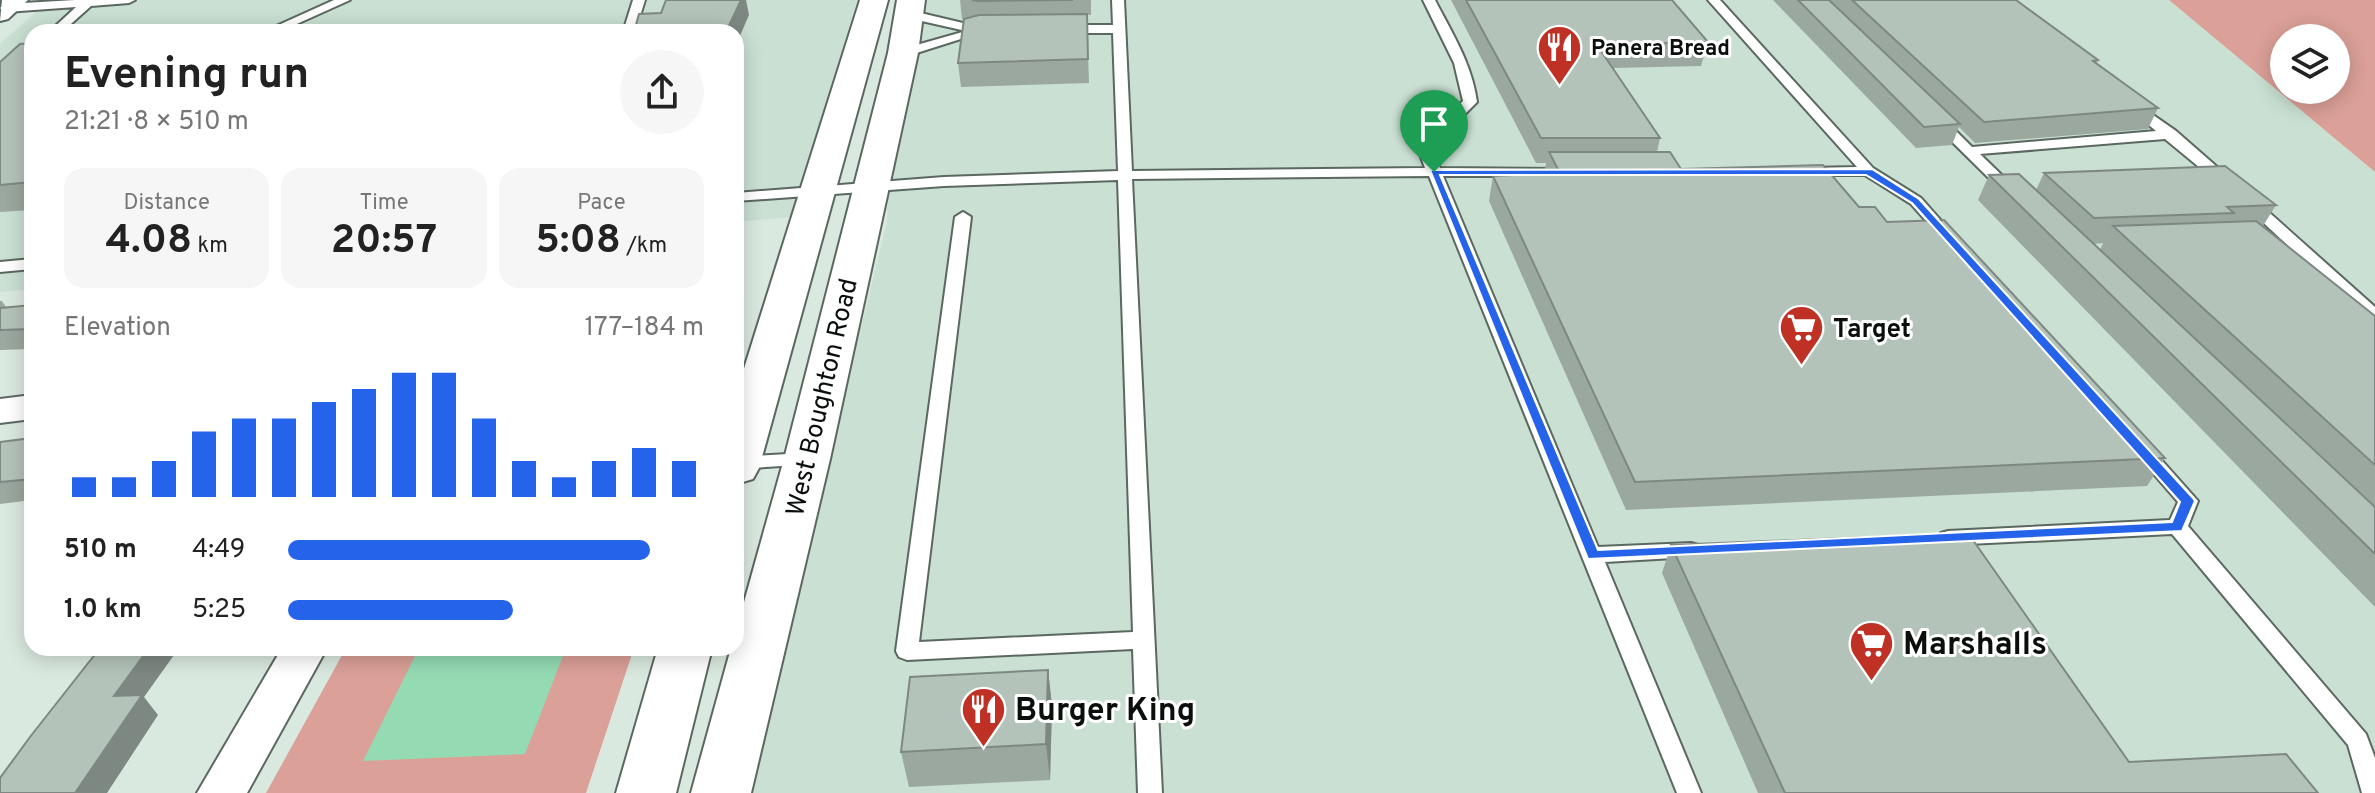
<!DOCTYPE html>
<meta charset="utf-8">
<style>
:root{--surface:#fff;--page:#f6f6f6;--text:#222;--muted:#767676;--accent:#2563eb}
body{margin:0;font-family:Overpass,sans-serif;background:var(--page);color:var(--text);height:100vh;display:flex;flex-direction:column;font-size:30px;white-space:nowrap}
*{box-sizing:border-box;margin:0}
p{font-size:26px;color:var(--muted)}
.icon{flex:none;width:44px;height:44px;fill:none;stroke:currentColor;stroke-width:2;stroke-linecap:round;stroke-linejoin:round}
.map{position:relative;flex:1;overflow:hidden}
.panel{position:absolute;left:24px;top:24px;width:720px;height:632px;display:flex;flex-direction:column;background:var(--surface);border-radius:24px;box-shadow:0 4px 20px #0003}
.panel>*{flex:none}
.tools{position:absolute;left:2270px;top:24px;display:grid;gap:16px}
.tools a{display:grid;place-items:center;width:80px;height:80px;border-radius:50%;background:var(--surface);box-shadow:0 4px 20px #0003;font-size:40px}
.pin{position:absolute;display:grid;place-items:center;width:68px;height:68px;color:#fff;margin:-82px -34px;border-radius:50% 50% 50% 0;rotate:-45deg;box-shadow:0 0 8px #0007}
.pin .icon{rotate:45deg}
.round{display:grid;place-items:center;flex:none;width:84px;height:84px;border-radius:42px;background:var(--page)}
.overview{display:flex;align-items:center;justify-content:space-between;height:136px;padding:0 40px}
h1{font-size:44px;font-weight:700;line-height:60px}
.stats{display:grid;grid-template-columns:repeat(3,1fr);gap:12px;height:136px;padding:8px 40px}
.stats div{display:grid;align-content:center;border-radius:20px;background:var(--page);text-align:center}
.stats b{font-size:40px;font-weight:700}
.stats small{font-size:22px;font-weight:400}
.stats p{font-size:22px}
.chart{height:224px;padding:16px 40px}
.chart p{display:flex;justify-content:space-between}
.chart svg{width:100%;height:144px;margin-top:8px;stroke:var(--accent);stroke-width:6}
ul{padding:0 40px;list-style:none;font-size:26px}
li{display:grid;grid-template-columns:128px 96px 1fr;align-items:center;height:60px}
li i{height:20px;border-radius:10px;background:var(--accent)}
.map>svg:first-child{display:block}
.built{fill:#c9e0d2}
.green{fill:#dba097;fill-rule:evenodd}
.water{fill:#94dbb4}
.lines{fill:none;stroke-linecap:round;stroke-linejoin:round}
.lane-casing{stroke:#5b6860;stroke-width:4}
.street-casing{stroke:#5b6860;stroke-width:4}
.secondary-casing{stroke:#5b6860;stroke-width:4}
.lane{fill:#fff;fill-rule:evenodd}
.street{fill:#fff;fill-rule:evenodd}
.secondary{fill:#fff;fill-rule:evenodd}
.wall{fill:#9ba8a0;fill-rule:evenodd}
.shaded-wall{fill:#7e8882}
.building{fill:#b4c3ba;stroke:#7e8882;stroke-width:2}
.route{fill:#2563eb;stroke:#fff;stroke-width:2;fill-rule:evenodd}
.labels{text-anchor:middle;stroke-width:6;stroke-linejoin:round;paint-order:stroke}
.far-poi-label{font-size:22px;font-weight:bold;fill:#0a0f0c;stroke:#fff;text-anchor:start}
.poi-label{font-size:26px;font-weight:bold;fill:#0a0f0c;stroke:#fff;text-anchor:start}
.street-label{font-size:26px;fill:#0a0f0c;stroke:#fff}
.near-poi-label{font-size:32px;font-weight:bold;fill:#0a0f0c;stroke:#fff;text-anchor:start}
</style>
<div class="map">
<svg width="2375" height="793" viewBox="0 0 2375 793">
<rect width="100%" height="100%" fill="#dae9e0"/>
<!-- built -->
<path class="built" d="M49,0H857L791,217L736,222V32H32V289L0,292V44Z
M925,0H2169L2375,172V793H750L826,435L862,324L887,222L890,146Z"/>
<!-- green -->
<path class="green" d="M2169,0H2375V172ZM2284,38H2336V90H2284Z
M346,648H634L586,793H266Z"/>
<!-- water -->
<path class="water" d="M419,648H566L525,754L363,761Z"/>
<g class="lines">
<defs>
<path id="lane" d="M75,0H135L129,3L91,6L62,32H49L76,7L6,12L0,8L6,4Z
M334,0H350L279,32H263Z
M633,0H645L635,32H623Z
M1112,0H1124L1132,171L1425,168L1421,157L1432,131L1463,101L1454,63L1423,0H1435C1452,33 1472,64 1477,102L1443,136L1435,157L1440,168L1574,169L1576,172L1569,176H1443L1598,547L1691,543L1698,545L1701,550L1698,555L1691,557L1605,562L1701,793H1677L1429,176L1132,179L1162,793H1138L1133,649L907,660L899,657L896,651L955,217L963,212L971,217L919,642L1133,632L1118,180L944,186L736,201V193L944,177L1118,171L1113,33H1066L1060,29L1066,25H1113Z
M1708,0H1720L1873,168L1921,198L1952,233L1955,236L1952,239H1942L1911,204L1865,175H1802L1800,172L1807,168L1857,167Z
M908,10L984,28L986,31L907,56H899V50L966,31L904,17L902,14Z
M2133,101L2176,131L2232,180V186H2222L2165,139L1980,154L2015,188V194H2005L1932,122L1939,118L1944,119L1972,147L2156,131L2128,108L2126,105Z
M2249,198L2254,199L2375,307V321L2369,320L2244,205V199Z
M32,259V269L0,272V262Z
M2142,444L2149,446L2198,501L2188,526L2366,734L2375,758V793H2362L2348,745L2172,534L1948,545L1941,543L1938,538L1941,533L1948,531L2170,520L2178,502L2133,450Z
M805,453L812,454L815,459L812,464L736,469V457Z"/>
<path id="street" d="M2,0H28L8,19L0,21Z
M32,395V419L0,423V399Z
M282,648H327L247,793H197Z"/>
<path id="secondary" d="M860,0H888L759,468L753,479L736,484V394Z
M897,0H925L918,53L830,459L751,793H691L731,648H736V631L784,459L888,53Z
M658,648H712L676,793H616Z"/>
</defs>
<!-- lane casing -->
<use href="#lane" class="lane-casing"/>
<!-- street casing -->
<use href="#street" class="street-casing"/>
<!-- secondary casing -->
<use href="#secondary" class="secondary-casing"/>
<!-- lane -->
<use href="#lane" class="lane"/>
<!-- street -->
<use href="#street" class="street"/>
<!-- secondary -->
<use href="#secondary" class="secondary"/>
</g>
<!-- wall -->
<path class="wall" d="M960,0H1091V15H1088L1087,22L1089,83L961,87L958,63L966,19H962Z
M1451,0H1672L1708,42L1701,66L1613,68L1660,138L1657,152L1681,169L1859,207L1887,222L2165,458L2147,486L1626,510L1489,201L1493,176L1544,174L1546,163H1536Z
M1773,0H2016L2098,60L2097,63L2158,108L2148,129L1975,143L1959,127L1952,145L1916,148Z
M32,43V210L0,212V62Z
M2044,173L2276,205L2263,226L2375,316V607L1978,200L1989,175L2036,190ZM2103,243L2100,250L2094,244Z
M0,301H2L6,307L32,305V349L0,350Z
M32,438V500L0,504V442Z
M1671,545L2129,762L2318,793H1758L1662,573Z
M1048,670L1052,706L1050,780L909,787L901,752Z"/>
<!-- shaded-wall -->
<path class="shaded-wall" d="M741,0H746L749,15L736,45V32H726Z
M149,648H179L144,697L158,715L107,793H75L114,696Z
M1048,670L1052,706L1050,780L1046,744Z"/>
<!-- building -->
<path class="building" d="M666,0H741L726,32H634L639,14L661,13Z
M972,0H1073L978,1Z
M1466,0H1672L1708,42L1597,45L1660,138H1541Z
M1798,0H1829L1960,124L1924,127Z
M1852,0H2016L2098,60L2093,61L2158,108L1984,122Z
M1087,14L1088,59L958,63L964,19L979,15Z
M32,43V182L0,185V62L20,44Z
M1549,152H1670L1681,169L1823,165L1859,207H1875L1887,222L1944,220L2165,458L1635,482L1493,176L1560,173Z
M2225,166L2276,205L2227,207L2234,213L2094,218L2044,173Z
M2019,174L2375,507V554L1989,175Z
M2256,221L2375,316V465L2113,226Z
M32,305V329L0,330V308Z
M32,438V479L0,482V442Z
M1968,533L2129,762L2286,754L2318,793H1785L1671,545Z
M100,648H149L114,696L142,695L75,793H0V778L30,737Z
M1048,670L1046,744L901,752L910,677Z"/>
<!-- route -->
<path class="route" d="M1872,169L1919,199L2193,498L2195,501L2182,531L1588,559L1430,170ZM1440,175H1866L1912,203L2180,502L2172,522L1598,550Z"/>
<!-- icons -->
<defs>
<symbol id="restaurant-pin" viewBox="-11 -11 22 30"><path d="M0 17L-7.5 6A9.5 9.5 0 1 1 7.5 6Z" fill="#be3124" stroke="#fff"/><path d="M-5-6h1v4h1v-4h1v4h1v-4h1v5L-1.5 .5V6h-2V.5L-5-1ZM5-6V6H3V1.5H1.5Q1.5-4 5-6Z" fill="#fff"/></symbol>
<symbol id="supermarket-pin" viewBox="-11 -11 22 30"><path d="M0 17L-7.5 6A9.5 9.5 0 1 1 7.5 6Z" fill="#be3124" stroke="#fff"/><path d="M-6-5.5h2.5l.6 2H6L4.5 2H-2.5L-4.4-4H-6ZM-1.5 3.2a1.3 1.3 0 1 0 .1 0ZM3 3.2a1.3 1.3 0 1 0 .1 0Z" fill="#fff"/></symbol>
</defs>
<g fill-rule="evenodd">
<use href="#restaurant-pin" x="1534" y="22" width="51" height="69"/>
<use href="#supermarket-pin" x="1776" y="302" width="51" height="69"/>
<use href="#supermarket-pin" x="1846" y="618" width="51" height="69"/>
<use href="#restaurant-pin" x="958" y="684" width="51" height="69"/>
</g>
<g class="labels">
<!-- far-poi labels -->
<g class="far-poi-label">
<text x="1591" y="55">Panera Bread</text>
</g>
<!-- poi labels -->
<g class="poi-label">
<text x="1833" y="337">Target</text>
</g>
<!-- street labels -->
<g class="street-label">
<text transform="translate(821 397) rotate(-77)" y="9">West Boughton Road</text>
</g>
<!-- near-poi labels -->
<g class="near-poi-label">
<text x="1903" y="654">Marshalls</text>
<text x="1015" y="720">Burger King</text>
</g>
</g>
</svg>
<div class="tools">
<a><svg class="icon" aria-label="layers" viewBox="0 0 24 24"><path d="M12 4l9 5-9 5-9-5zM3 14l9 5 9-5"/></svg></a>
</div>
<div class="pin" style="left:1434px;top:172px;background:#1e9e55"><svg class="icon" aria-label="arrive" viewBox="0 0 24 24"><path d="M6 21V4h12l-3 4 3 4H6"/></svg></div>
<section class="panel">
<div class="overview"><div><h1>Evening run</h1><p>21:21 · 8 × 510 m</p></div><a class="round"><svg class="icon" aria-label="share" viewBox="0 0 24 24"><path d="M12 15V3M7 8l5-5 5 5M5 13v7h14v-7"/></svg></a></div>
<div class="stats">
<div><p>Distance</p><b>4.08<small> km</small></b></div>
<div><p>Time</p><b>20:57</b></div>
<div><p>Pace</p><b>5:08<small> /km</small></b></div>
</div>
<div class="chart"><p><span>Elevation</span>177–184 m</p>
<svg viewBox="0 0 160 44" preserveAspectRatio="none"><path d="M5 44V38M15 44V38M25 44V33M35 44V24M45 44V20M55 44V20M65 44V15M75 44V11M85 44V6M95 44V6M105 44V20M115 44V33M125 44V38M135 44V33M145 44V29M155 44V33"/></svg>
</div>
<ul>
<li><b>510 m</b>4:49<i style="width:87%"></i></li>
<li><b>1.0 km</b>5:25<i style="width:54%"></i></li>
</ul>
</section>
</div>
